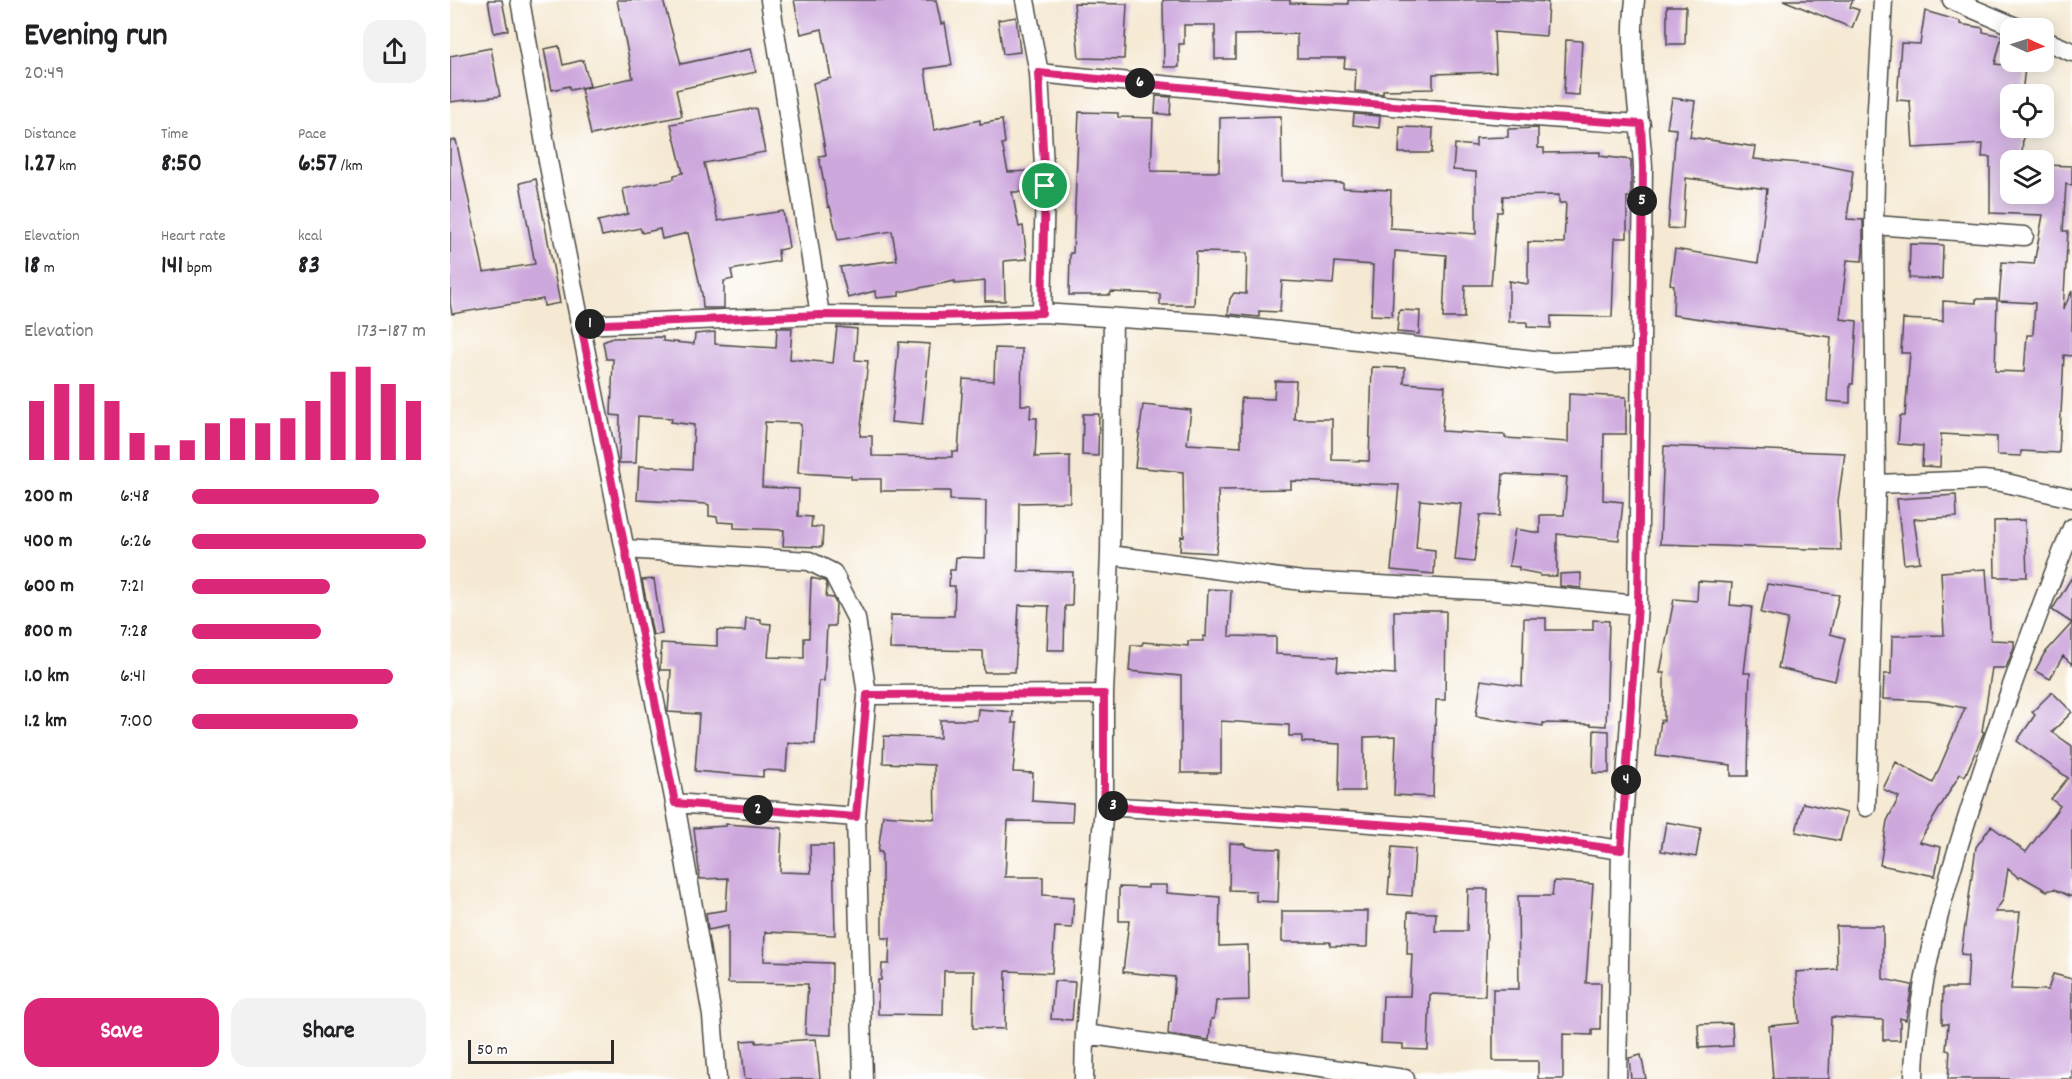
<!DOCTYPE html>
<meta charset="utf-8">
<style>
:root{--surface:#fff;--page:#f2f2f2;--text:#202124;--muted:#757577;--accent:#db2777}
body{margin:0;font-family:Dekko,sans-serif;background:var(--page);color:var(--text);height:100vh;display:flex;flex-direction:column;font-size:22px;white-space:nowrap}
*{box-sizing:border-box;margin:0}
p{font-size:20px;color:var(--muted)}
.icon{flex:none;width:33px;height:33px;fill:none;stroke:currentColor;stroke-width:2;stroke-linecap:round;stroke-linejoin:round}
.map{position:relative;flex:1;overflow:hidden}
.details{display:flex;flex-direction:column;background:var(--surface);width:450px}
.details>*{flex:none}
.needle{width:39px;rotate:93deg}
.buttons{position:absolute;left:1550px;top:18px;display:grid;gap:12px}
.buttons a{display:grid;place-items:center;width:54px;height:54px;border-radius:12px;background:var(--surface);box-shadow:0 3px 15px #0003;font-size:30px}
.scale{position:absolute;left:18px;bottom:15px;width:146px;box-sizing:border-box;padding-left:6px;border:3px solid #2b2b2b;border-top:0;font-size:16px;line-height:21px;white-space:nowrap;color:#2b2b2b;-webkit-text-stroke:4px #fff;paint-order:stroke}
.pin{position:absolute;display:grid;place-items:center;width:51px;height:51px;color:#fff;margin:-26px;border:3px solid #fff;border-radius:50%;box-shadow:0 2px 6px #0007}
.km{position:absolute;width:30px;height:30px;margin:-15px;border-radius:50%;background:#222;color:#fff;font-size:16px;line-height:30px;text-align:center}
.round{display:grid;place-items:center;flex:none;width:63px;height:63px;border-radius:18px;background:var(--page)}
.overview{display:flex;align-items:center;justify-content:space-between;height:102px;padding:0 24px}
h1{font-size:33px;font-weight:700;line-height:45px}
.stats{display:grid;grid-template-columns:repeat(3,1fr);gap:9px;height:102px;padding:6px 24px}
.stats div{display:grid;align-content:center}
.stats b{font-size:26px;font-weight:700}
.stats small{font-size:16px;font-weight:400}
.stats p{font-size:16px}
.chart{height:168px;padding:12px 24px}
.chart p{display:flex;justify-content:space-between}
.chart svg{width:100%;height:108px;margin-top:6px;stroke:var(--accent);stroke-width:6}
.action{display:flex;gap:12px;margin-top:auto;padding:12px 24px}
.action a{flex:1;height:69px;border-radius:18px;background:var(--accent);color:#fff;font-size:24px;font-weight:700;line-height:69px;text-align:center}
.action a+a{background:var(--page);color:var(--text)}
ul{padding:0 24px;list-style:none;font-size:20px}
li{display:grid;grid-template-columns:96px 72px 1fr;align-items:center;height:45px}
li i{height:15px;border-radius:8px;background:var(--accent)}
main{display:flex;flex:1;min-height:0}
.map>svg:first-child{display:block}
.building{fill:#cda8dd}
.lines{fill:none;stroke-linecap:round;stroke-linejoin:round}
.minor-casing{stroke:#494844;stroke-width:21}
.minor{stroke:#fff;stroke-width:18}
.route-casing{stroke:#fff;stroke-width:12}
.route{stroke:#db2777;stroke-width:8}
</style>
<main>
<section class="details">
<div class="overview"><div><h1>Evening run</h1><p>20:49</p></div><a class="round"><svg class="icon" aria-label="share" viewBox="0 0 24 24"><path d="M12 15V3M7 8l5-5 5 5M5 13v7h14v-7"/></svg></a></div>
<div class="stats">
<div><p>Distance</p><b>1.27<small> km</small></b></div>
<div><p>Time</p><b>8:50</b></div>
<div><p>Pace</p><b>6:57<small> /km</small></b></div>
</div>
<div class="stats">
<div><p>Elevation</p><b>18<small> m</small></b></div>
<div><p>Heart rate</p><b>141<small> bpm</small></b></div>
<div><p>kcal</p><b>83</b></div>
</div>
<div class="chart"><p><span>Elevation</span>173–187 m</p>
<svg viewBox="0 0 160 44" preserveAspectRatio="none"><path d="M5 44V20M15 44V13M25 44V13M35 44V20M45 44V33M55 44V38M65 44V36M75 44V29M85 44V27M95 44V29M105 44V27M115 44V20M125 44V8M135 44V6M145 44V13M155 44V20"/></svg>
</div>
<ul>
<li><b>200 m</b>6:48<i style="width:80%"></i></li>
<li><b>400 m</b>6:26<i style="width:100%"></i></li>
<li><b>600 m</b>7:21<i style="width:59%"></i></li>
<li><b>800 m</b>7:28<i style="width:55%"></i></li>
<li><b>1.0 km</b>6:41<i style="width:86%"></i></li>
<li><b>1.2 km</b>7:00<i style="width:71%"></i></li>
</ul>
<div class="action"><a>Save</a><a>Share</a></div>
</section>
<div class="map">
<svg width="1622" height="1079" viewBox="0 0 1622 1079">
<rect width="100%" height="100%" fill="#fff"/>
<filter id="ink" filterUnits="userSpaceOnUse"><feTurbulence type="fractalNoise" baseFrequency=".0167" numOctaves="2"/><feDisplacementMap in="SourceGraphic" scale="12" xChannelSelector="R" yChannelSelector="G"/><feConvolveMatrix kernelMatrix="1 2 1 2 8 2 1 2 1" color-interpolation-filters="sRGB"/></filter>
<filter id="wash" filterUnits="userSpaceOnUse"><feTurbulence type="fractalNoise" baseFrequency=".008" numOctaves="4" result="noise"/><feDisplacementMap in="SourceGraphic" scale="24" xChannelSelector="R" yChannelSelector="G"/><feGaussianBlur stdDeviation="1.35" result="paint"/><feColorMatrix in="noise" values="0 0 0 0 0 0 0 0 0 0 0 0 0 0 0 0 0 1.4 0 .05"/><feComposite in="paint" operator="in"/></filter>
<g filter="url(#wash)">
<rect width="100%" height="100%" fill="#f5e9d3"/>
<g id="blocks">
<!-- building -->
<path class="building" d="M38,0H52L58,30L44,33Z
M167,0H213L231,64L301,49L306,72L226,90L232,116L141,135L131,89L183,78Z
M344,0H486L491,24L495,23L502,65L475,69L484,130L530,120V124L552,120L555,143L552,144L558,172L579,171L580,192H562L569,227L573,226L577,259L554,261L555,301H535V281L505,284V281L449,292V296L426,298L425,291L398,298L390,267L447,260L442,231L388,240L380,206L378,207L369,156L376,155L363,83L381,78L372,29L351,34Z
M713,0H840V3L898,4V0H1065L1098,2L1096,36L1044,32L1046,72L983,74V89L933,90V94L905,91L906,69L894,68L895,58H847V34L785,35V59H765V25H734V44H729V67H714Z
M1333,0H1403L1400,7L1409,10L1402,28Z
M624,3L677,4L674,59L629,58Z
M1217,6H1236L1235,44H1217Z
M1475,11L1510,21V24L1533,28V32L1552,36L1545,64L1575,67L1572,94H1560V133L1573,134L1572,158H1560V194H1593V165L1622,166V186L1616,184L1613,231H1618L1613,310L1622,291V356L1614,355L1609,453L1571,451V456L1547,455V437L1491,434L1490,467L1472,466L1473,446L1448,444L1450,416H1455L1460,353H1451L1453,319L1493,321V301L1526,303V299H1547L1545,371L1574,372L1577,335H1583L1585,303L1549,301L1552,262L1584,264L1593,215L1540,213V157H1532L1533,144L1463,148L1460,101L1447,100L1451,43L1470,44Z
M566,17L570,52L553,54L548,20Z
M1116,40L1132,41L1129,95L1114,94Z
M109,46L113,65L133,60L140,86L120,90L119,86L102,90L94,49Z
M41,48L50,96L0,102V56Z
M706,96L721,97L720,115L705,113Z
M1222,98L1245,101L1240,137L1306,147L1304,159L1372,165L1403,171L1397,219L1413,220V251L1412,261L1397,260L1390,319L1407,321L1403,384H1400V403L1377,401L1381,337L1223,315L1224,285L1220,284L1225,249L1308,263L1317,189L1236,178L1233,229L1218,228L1226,129L1217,128Z
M306,108L315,152L254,163L268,221L333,211L339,248L328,250L329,261L281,270L283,279L274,281V308H253L252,294L238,233L212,239L210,229L192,233L190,228L152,236L148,221L178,214L173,189L224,179V175L233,173L221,124Z
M629,112L668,113V117L703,118L701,171L769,172L770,118L831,116L832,181L893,183V188L941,190L940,228L1026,234V172L1003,170L1005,144L1026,146V138L1058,137V129L1088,128V148H1094V153L1150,152V156L1181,160V197H1177V238H1165L1162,317L1101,316V328L1077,327V322H1059V281L1078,284V242L1114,243L1116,203H1109V195L1053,196L1052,212H1047L1041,285H1015L1014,318H993L996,255L945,251L942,316L921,315L923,265L885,262L883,284L832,281L830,312L809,311V317L778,314L780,299L784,293L796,294L797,253L746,252L744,305H710V294L661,292L660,295H619L620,253H623Z
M904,114L930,116L929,128L903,125Z
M950,127L983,128L982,153H949Z
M6,140L34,272L85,264L70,183L86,179L110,303L94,306L93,299L2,314L0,302V141Z
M1460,244L1493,245L1492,279L1459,278Z
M949,310L970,311L969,334L947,332Z
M387,327L407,329L405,360L418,361L410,436H422V456L502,457V451L508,452L513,379L544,381L545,348L572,349L571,405H581L580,418H587L585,457L620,456V502L569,503L568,571L623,572L622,606H615L614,650H597L599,606L569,605L565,672H534L533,651L440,649L441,615L504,616L505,586H499L500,570H505L506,557L535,558L536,501L500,500V491H431V479H401V476L348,473L351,425L348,423L315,422L312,487L349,489L348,516L362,517L361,527H373L372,547L333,546L334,530L284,528V523L268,522L267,517L259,516V505L257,504L187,500L189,466L242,469L244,425L221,422L222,418L188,416L186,463H169L170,416L161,415L163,359H156L153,342L162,338L213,337V341L244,344L245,334L265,332V344L326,348L327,328H342L340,359L383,363Z
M449,342L480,344L472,425L441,422Z
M922,367L955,368L954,383L995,386L992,431L1055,435V438L1118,442L1119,394L1176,397V434H1154L1153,500L1173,502L1169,540L1107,534V576H1090V574L1069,570V567L1059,566L1065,529L1090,533V515H1114L1117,477L1053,474L1050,516L1030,515L1024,562L1005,560L1011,504L970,500L966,548L985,550L984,574L941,570L949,485L841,481V489L768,490L769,532L766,553L730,551L731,536L734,537L733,472L685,467L693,405L741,410L737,444L791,447V398L824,399L825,381H846L844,419H882V460L919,461Z
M633,414H649L648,456L632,455Z
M1214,446L1395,453L1388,501L1391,550L1210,544Z
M1506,495L1507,517L1464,519L1470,562L1454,564L1447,499Z
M1575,520L1577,577H1545L1544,521Z
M1536,569L1541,640L1564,641V647L1556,668H1542L1532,731L1534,732L1515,776L1510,774L1469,842L1491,847L1485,876L1430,865L1437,821L1449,797L1433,789L1446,762L1483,783L1515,708L1478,701L1433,699L1434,674H1441L1442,636L1494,635L1491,572Z
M1131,573V588L1110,586V574Z
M1622,577V664L1613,656L1600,679L1585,671L1594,654L1622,623L1602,610Z
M361,578L375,581L377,587L376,597L383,598L386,603L385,626H377L374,681H369L365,744L338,743L336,771L313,770V777L245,771L249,714L218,712L221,670H210L211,643L267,646V630L295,631L296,618L311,619V623L321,624L318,657L354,658V638H359Z
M204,579L212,634L203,635L192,580Z
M1248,581L1282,583L1280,605L1302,607L1294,673H1300L1298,726H1299L1298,776H1281V765L1206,756L1211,720L1214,721V673H1210L1224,599L1247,601Z
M1317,584L1389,595L1380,634L1395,638L1385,681L1328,668L1338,619L1311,613Z
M758,589L781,590L779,636L826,637V654L888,657L887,671L945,674L944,611H996L995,700H986L983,797L944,795L946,736L914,737V791H889L890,744L852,742V736H839V725L771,721V773H731V676L679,671L681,645H692L693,642L738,646V641H753V636L756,637Z
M1074,618H1096V630H1143V620L1159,621L1156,726L1140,725V724L1093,723V726L1026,716L1031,680L1072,686Z
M1602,692L1622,712L1602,732L1622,746V897L1604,889L1597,891L1571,876L1569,878L1558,869L1553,900L1545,912H1570L1561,989L1598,990L1603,974L1622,979V1079H1498L1500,1051L1496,1050L1498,1024H1492L1493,988H1517L1519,955L1511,954L1526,847L1541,826L1576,852L1610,806L1601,799L1618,778L1567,741L1585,715L1582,712Z
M528,709L563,712L562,723H567L563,772L583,773L582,801L623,804L622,822L558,821L555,877H593V895L624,897L622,928L605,927L602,973L556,971L555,1029L523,1028L524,971H494L493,1015L428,1014V980H431L432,964H439L440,938H432V852H428L433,815L485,819L484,765L433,763L434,736L490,738V720H527Z
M1144,730L1159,731V773H1143Z
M1353,803L1397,813L1390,841L1346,832Z
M1216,822L1251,828L1246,857L1211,851Z
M276,824L332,828L330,872L361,873L360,845H383L385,935L315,932L314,961L382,963L381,1035L355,1034L358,984L278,983V926L258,930L256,913L276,910L278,878L250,879L244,828L276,826Z
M780,843L795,844V846L803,848L830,849L828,902L806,901V891L779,890Z
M942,847L965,849L962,896L938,894Z
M1104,881L1143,884L1136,983H1151L1150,1029H1142V1035L1113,1034V1079H1088V1061H1043V989H1069L1068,896H1102Z
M698,885H717V893L770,897L769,946L798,945L799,1000L766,1001L764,1019H761L759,1040L718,1034L719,1022H721L725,977L673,972L679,921H669V887L698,888Z
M1018,889H1038L1035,996L980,994L978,1050L953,1049V1044L931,1043L933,996H960L962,954H957L958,912L986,913L985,931H1017Z
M832,911H918L917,947L880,946V942H832Z
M1386,926H1433V979L1462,985L1456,1020L1450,1018V1040H1433V1020L1381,1017L1379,1079H1323L1319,1026L1349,1023L1346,972L1387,969Z
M604,981L625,982L622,1020L601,1019Z
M1282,1023L1283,1046L1249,1048L1248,1024Z
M366,1039L370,1079H295L291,1041L306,1040V1043Z
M1191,1055L1196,1079H1181L1179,1058Z"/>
</g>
</g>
<g filter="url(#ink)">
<use href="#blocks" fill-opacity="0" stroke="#494844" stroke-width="1.5"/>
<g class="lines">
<defs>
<path id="minor" d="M70,0L98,161L225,803L262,1016L267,1079
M320,0L370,315
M575,0L589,73L595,186L592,313
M1502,0L1568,28
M1593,40L1622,52
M589,73C790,93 990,112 1191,124
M1424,225L1574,236
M131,325L370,315L485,317L592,313L765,324L1102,362L1190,358
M1426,484L1533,480L1552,482L1622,498
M175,549L359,561L383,573L406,618L417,695L406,817L413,1079
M660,555L852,581L1044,591L1188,605
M417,695L654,694
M225,803L406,817
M654,806C826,817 1000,824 1171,850
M1416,807L1426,484L1424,225L1426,126L1433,0
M635,1034L955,1079
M634,1079L635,1034L654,806V694L660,555L663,318
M1167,1079L1171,850L1188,605L1193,167C1190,112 1178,56 1185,0
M1464,1079C1465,988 1494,890 1522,803C1552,710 1585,619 1622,528"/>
</defs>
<!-- minor casing -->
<use href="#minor" class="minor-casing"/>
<!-- minor -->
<use href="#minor" class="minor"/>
</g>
</g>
<g class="lines" filter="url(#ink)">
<defs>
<path id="route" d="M589,73C790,94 990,111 1191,124L1193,167L1188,605L1171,850C1000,824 826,818 654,806V694L417,695L406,817L225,803L131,325L370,315L485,316L592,313L595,186Z"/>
</defs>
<!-- route casing -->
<use href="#route" class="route-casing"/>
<!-- route -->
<use href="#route" class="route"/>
</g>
</svg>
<div class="buttons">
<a><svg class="needle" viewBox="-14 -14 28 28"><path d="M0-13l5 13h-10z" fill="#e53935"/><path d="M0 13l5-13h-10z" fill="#757577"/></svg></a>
<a><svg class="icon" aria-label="locate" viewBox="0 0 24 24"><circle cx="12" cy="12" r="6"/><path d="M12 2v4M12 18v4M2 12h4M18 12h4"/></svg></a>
<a><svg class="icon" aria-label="layers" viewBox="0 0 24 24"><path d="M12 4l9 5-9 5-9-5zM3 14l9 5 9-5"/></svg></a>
</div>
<div class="scale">50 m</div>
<div class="pin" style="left:595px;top:186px;background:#1e9e55"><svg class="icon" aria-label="arrive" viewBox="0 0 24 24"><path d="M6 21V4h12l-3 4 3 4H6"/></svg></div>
<b class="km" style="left:140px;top:324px">1</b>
<b class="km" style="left:308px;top:810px">2</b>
<b class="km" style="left:663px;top:806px">3</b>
<b class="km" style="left:1176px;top:780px">4</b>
<b class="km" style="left:1192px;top:201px">5</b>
<b class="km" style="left:690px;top:83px">6</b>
</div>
</main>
